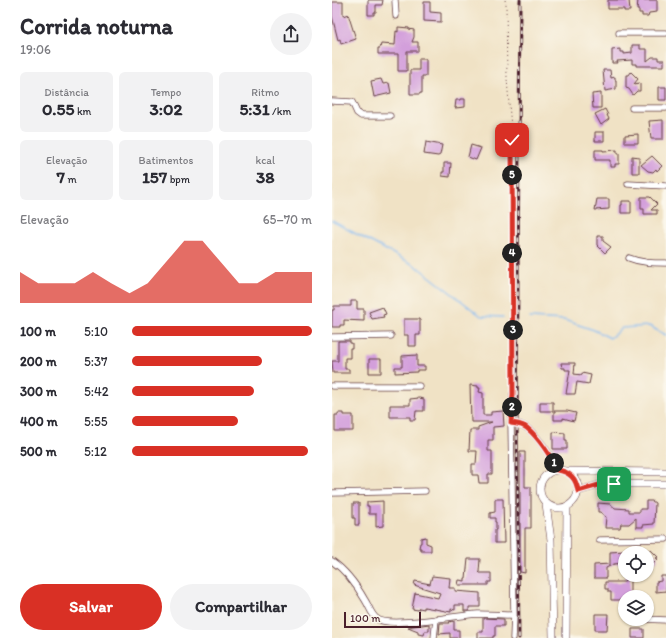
<!DOCTYPE html>
<html lang="pt">
<meta charset="utf-8">
<style>
:root{--surface:#fff;--page:#f2f2f3;--text:#2b2b33;--muted:#7c7c81;--accent:#d93025}
body{margin:0;font-family:Itim,sans-serif;background:var(--page);color:var(--text);height:100vh;display:flex;flex-direction:column;font-size:15px;white-space:nowrap}
*{box-sizing:border-box;margin:0}
p{font-size:13px;color:var(--muted)}
.icon{flex:none;width:22px;height:22px;fill:none;stroke:currentColor;stroke-width:2;stroke-linecap:round;stroke-linejoin:round}
.map{position:relative;flex:1;overflow:hidden}
.panel{display:flex;flex-direction:column;background:var(--surface);width:332px}
.panel>*{flex:none}
.fabs{position:absolute;left:286px;top:546px;display:grid;gap:8px}
.fabs a{display:grid;place-items:center;width:36px;height:36px;border-radius:50%;background:var(--surface);box-shadow:0 1px 3px #0004;font-size:20px}
.scale{position:absolute;left:12px;bottom:10px;width:77px;box-sizing:border-box;padding-left:4px;border:2px solid #4a1f2b;border-top:0;font-size:11px;line-height:14px;white-space:nowrap;color:#4a1f2b;-webkit-text-stroke:3px #fbf7ec;paint-order:stroke}
.pin{position:absolute;display:grid;place-items:center;width:34px;height:34px;color:#fff;margin:-17px;border-radius:8px;box-shadow:0 2px 6px #0006}
.km{position:absolute;width:20px;height:20px;margin:-10px;border-radius:50%;background:#222;color:#fff;font-size:11px;line-height:20px;text-align:center}
.round{display:grid;place-items:center;flex:none;width:42px;height:42px;border-radius:21px;background:var(--page)}
.overview{display:flex;align-items:center;justify-content:space-between;height:68px;padding:0 20px}
h1{font-size:22px;font-weight:700;line-height:30px}
.figures{display:grid;grid-template-columns:repeat(3,1fr);gap:6px;height:68px;padding:4px 20px}
.figures div{display:grid;align-content:center;border-radius:6px;background:var(--page);text-align:center}
.figures b{font-size:17px;font-weight:700}
.figures small{font-size:11px;font-weight:400}
.figures p{font-size:11px}
.chart{height:112px;padding:8px 20px}
.chart p{display:flex;justify-content:space-between}
.chart svg{width:100%;height:72px;margin-top:4px;fill:var(--accent);opacity:.7}
.primary-button{display:flex;gap:8px;margin-top:auto;padding:8px 20px}
.primary-button a{flex:1;height:46px;border-radius:24px;background:var(--accent);color:#fff;font-size:16px;font-weight:700;line-height:46px;text-align:center}
.primary-button a+a{background:var(--page);color:var(--text)}
ul{padding:0 20px;list-style:none;font-size:13px}
li{display:grid;grid-template-columns:64px 48px 1fr;align-items:center;height:30px}
li i{height:10px;border-radius:5px;background:var(--accent)}
main{display:flex;flex:1;min-height:0}
.map>svg:first-child{display:block}
.lines{fill:none;stroke-linecap:round;stroke-linejoin:round}
.stream{stroke:#7fb8f0;stroke-width:1.5}
.building{fill:#d39fdb}
.minor-casing{stroke:#633c42;stroke-width:7}
.major-casing{stroke:#633c42;stroke-width:8}
.path{stroke:#633c42;stroke-width:1;stroke-dasharray:1 3;stroke-linecap:butt}
.minor{stroke:#fff;stroke-width:5.5}
.major{stroke:#fff;stroke-width:7}
.rail-casing{stroke:#4a1f2b;stroke-width:3}
.rail{stroke:#fbf7ec;stroke-width:1.5;stroke-dasharray:4.5;stroke-linecap:butt}
.route-casing{stroke:#fff;stroke-width:8}
.route{stroke:#d93025;stroke-width:5}
</style>
<main>
<section class="panel">
<div class="overview"><div><h1>Corrida noturna</h1><p>19:06</p></div><a class="round"><svg class="icon" aria-label="share" viewBox="0 0 24 24"><path d="M12 15V3M7 8l5-5 5 5M5 13v7h14v-7"/></svg></a></div>
<div class="figures">
<div><p>Distância</p><b>0.55<small> km</small></b></div>
<div><p>Tempo</p><b>3:02</b></div>
<div><p>Ritmo</p><b>5:31<small> /km</small></b></div>
</div>
<div class="figures">
<div><p>Elevação</p><b>7<small> m</small></b></div>
<div><p>Batimentos</p><b>157<small> bpm</small></b></div>
<div><p>kcal</p><b>38</b></div>
</div>
<div class="chart"><p><span>Elevação</span>65–70 m</p>
<svg viewBox="0 0 160 44" preserveAspectRatio="none"><path d="M0 44V25L10 32L20 32L30 32L40 25L50 32L60 38L70 32L80 19L90 6L100 6L110 19L120 32L130 32L140 25L150 25L160 25V44z"/></svg>
</div>
<ul>
<li><b>100 m</b>5:10<i style="width:100%"></i></li>
<li><b>200 m</b>5:37<i style="width:72%"></i></li>
<li><b>300 m</b>5:42<i style="width:68%"></i></li>
<li><b>400 m</b>5:55<i style="width:59%"></i></li>
<li><b>500 m</b>5:12<i style="width:98%"></i></li>
</ul>
<div class="primary-button"><a>Salvar</a><a>Compartilhar</a></div>
</section>
<div class="map">
<svg width="334" height="638" viewBox="0 0 334 638">
<rect width="100%" height="100%" fill="#fbf7ec"/>
<filter id="ink" filterUnits="userSpaceOnUse"><feTurbulence type="fractalNoise" baseFrequency=".025" numOctaves="2"/><feDisplacementMap in="SourceGraphic" scale="8" xChannelSelector="R" yChannelSelector="G"/><feConvolveMatrix kernelMatrix="1 2 1 2 8 2 1 2 1" color-interpolation-filters="sRGB"/></filter>
<filter id="wash" filterUnits="userSpaceOnUse"><feTurbulence type="fractalNoise" baseFrequency=".012" numOctaves="4" result="noise"/><feDisplacementMap in="SourceGraphic" scale="16" xChannelSelector="R" yChannelSelector="G"/><feGaussianBlur stdDeviation="0.9" result="paint"/><feColorMatrix in="noise" values="0 0 0 0 0 0 0 0 0 0 0 0 0 0 0 0 0 1.4 0 .05"/><feComposite in="paint" operator="in"/></filter>
<g filter="url(#wash)">
<rect width="100%" height="100%" fill="#f0e2c5"/>
<g class="lines">
<!-- stream -->
<path class="stream" d="M0,221L84,266L149,316L171,317
M198,318L232,320L262,330L278,338L290,328L317,326L334,335"/>
</g>
<g id="blocks">
<!-- building -->
<path class="building" d="M36,0H51L50,5H44V12H42V15H36Z
M276,0H297L298,11H292V9H276Z
M306,0H325V12L317,13L316,16H310V13H307V10H305Z
M0,2H11V16L16,14L24,39L9,44L8,39L6,40L0,16Z
M92,2H98V12L109,13V22L92,21Z
M66,27L77,28V29L82,30V37L80,42H86V51H75V71H66V54H46V48H48L49,44L63,45L64,31L66,32Z
M300,45H308V49H315V61L320,57H326V60H332V66H304V64H300V60L285,61L286,63H280V50L288,49V52H292V54L300,53Z
M87,59H94V76H90V93H88V94H78V70H87Z
M271,70H278L279,78L283,77V80H284V89L273,91Z
M299,72L306,79L302,84L308,83V91H305L301,95L297,89L294,88V75H297Z
M49,79L51,84L57,83L59,93L42,97L39,81Z
M327,87H334V100H327Z
M269,93V108H261L260,94Z
M128,99H133V107L123,108L124,100H128Z
M273,109L276,115H275L277,119L269,125L263,114Z
M331,120V139H319L317,121Z
M263,132H272V141H263Z
M306,134V143H293V135Z
M94,142L110,145L108,155L106,156L92,154Z
M139,145L149,148L144,160L136,157Z
M263,150H271V151L285,150V153H287V164H283V167H278V160H263Z
M300,156L307,157V173H300Z
M320,156L330,166L325,171L324,169L321,172L316,171L309,165Z
M112,163H119L118,177L110,176V172H112Z
M309,197H318L325,204L319,210H325V214H312V209H309Z
M265,199H277V209L263,210Z
M290,201H299V213H289V205H290Z
M265,236H271V241L279,247L273,253L265,245Z
M19,301H25V309H32V321L12,320V325H8V327H0V310H2V306H19Z
M51,307L54,314L51,315L52,317L40,319L37,312Z
M72,319H88V335H84V346H76V335H72Z
M6,341H18V343H20V348H18V358H13V369H17V373H1L0,361H6Z
M85,355V366H93V370H85V372L63,373V367H70V356Z
M37,359H49V373H37Z
M229,363H243L242,374L250,375V373L259,375L257,384L245,382L243,394H234L238,370H233V368H230Z
M138,385L146,386V388H148L147,392L151,393V415H159V412L171,411L172,426L161,427V440H156V451H160V474H156V483H147L146,475H140V464H144L145,451H137L138,430H146V427L160,422H139Z
M87,398L92,399V411H84L83,420H78V417H58V405H78V399Z
M208,402H221V411H208Z
M222,411H235L244,413L242,421L231,418V420H222Z
M6,413H11V415H21V431H3V415H6Z
M221,432L233,433V440H235V449H221Z
M188,452H193V487H199V528H193V573L188,572Z
M163,499H171L172,543H163V530H164V522H163V518H158V513L163,512Z
M51,501V526L44,527V514H37V506H35V502Z
M314,501H320L323,503L322,524L311,525V527H304V518L297,524H289L288,528H273L274,517L268,512H266V503L278,504L283,508L297,509V512H308V509H314Z
M21,503H27V525H23V518H21Z
M94,537V543L99,545V551H89V548H87L88,543H89V538Z
M315,550H319L326,557L324,558L326,559L319,566L315,562Z
M293,551V563L282,564L274,568V578H262V565L278,564V552Z
M136,559H148L147,572L148,573H159V582H156V585H126L127,580L133,581V578H134Z
M294,575H298V597L290,598V600H279V592H276V589H273V582H292L294,581Z
M100,576L118,578L117,588H123V591L148,593V607H137V611H132V605H123V610L119,609V612L92,607V609L87,608L86,610L80,609L83,593L106,598L108,593L82,585L83,581L98,584Z
M329,576H334V591L324,592V582L329,581Z
M263,614H276L275,630H263Z
M151,618L172,619V626H163V636H161V638H146V632H151Z
M122,621V630H127V638H118V633L107,634L108,623H118L117,622Z
M97,624V631H93L92,635L86,634V631L76,627Z
M300,629H312V638H300Z"/>
</g>
</g>
<g filter="url(#ink)">
<use href="#blocks" fill-opacity="0" stroke="#633c42" stroke-width="1"/>
<g class="lines">
<defs>
<path id="minor" d="M63,0L64,16
M287,33H334
M0,101L20,102L25,113L29,116H58
M300,108H334
M296,184L334,186
M297,258C309,263 321,263 334,263
M0,337L59,336
M0,386H87
M181,394L179,423L182,615L181,638
M179,423C184,424 190,424 195,428C206,436 220,457 225,470
M0,493L93,491
M267,540L334,539
M0,561C13,570 25,586 33,600C37,606 39,614 44,618C55,629 127,615 146,614C158,614 170,615 182,615
M310,619L334,620
M102,638L104,619"/>
<path id="major" d="M208 489a19 19 0 1 1 38 0a19 19 0 1 1-38 0Z
M234,471L334,472
M246,491L267,485L282,484H334
M214,504L219,540L221,638
M234,638L235,506"/>
</defs>
<!-- minor casing -->
<use href="#minor" class="minor-casing"/>
<!-- major casing -->
<use href="#major" class="major-casing"/>
<!-- path -->
<path class="path" d="M173,0L174,4L175,79L180,140L181,389"/>
<!-- minor -->
<use href="#minor" class="minor"/>
<!-- major -->
<use href="#major" class="major"/>
<defs>
<path id="rail" d="M187,638L185,424L188,0"/>
</defs>
<!-- rail casing -->
<use href="#rail" class="rail-casing"/>
<!-- rail -->
<use href="#rail" class="rail"/>
</g>
</g>
<g class="lines" filter="url(#ink)">
<defs>
<path id="route" d="M180,140L181,394L179,423C184,424 190,424 195,428C206,437 219,456 225,470C238,472 244,478 246,491L267,485L282,484"/>
</defs>
<!-- route casing -->
<use href="#route" class="route-casing"/>
<!-- route -->
<use href="#route" class="route"/>
</g>
</svg>
<div class="fabs">
<a><svg class="icon" aria-label="locate" viewBox="0 0 24 24"><circle cx="12" cy="12" r="6"/><path d="M12 2v4M12 18v4M2 12h4M18 12h4"/></svg></a>
<a><svg class="icon" aria-label="layers" viewBox="0 0 24 24"><path d="M12 4l9 5-9 5-9-5zM3 14l9 5 9-5"/></svg></a>
</div>
<div class="scale">100 m</div>
<div class="pin" style="left:282px;top:484px;background:#1e9e55"><svg class="icon" aria-label="arrive" viewBox="0 0 24 24"><path d="M6 21V4h12l-3 4 3 4H6"/></svg></div>
<div class="pin" style="left:180px;top:140px;background:#d93025"><svg class="icon" aria-label="check" viewBox="0 0 24 24"><path d="M5 12l5 5 9-10"/></svg></div>
<b class="km" style="left:222px;top:463px">1</b>
<b class="km" style="left:180px;top:407px">2</b>
<b class="km" style="left:181px;top:330px">3</b>
<b class="km" style="left:180px;top:253px">4</b>
<b class="km" style="left:180px;top:175px">5</b>
</div>
</main>
